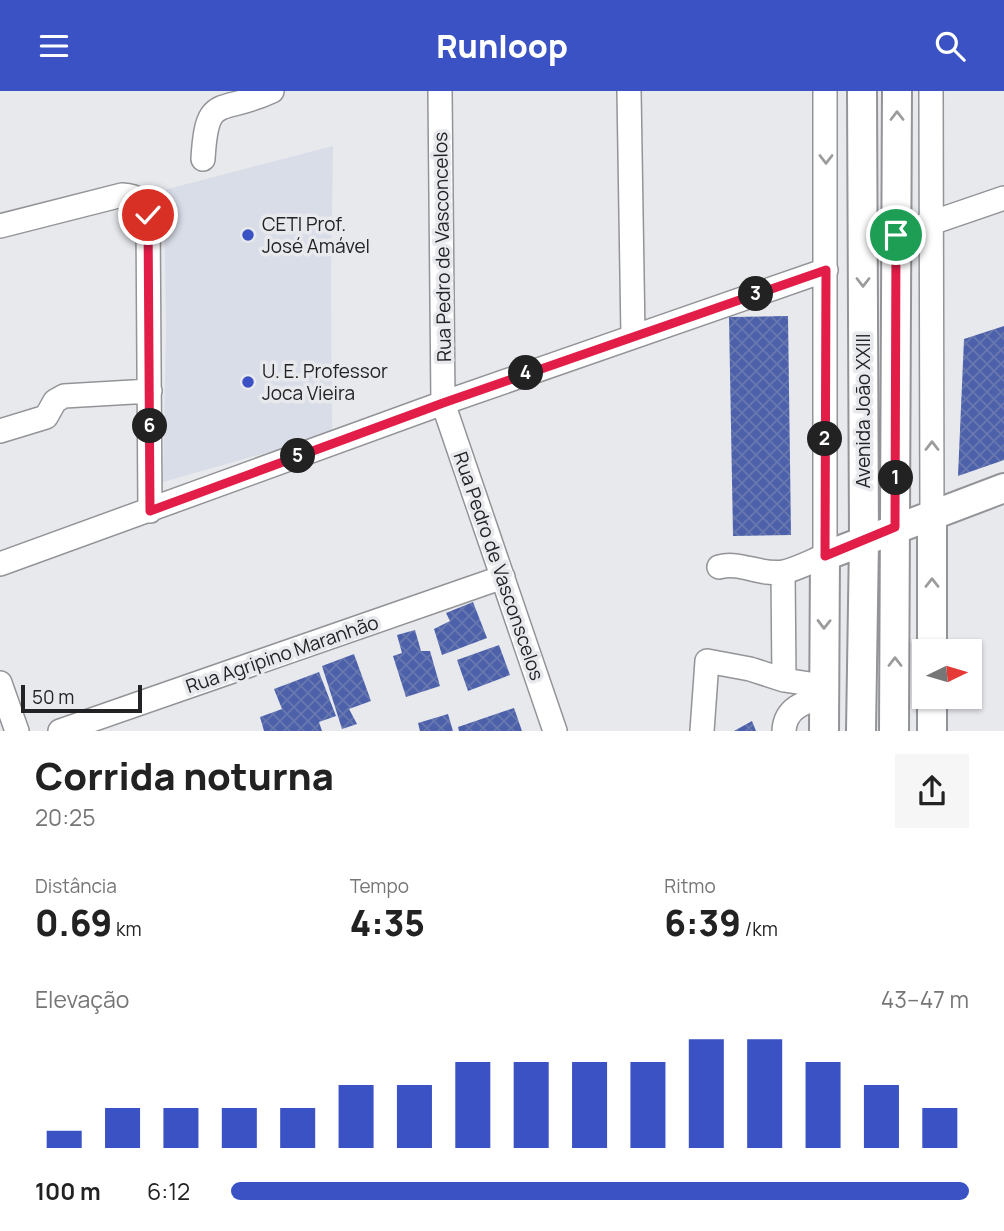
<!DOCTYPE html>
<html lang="pt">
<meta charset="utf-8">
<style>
:root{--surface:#fff;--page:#f6f6f6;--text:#222;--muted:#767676;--accent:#3a52c4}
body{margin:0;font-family:Manrope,sans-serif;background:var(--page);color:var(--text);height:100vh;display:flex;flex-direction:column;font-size:26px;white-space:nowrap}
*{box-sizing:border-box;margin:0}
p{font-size:23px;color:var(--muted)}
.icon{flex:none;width:38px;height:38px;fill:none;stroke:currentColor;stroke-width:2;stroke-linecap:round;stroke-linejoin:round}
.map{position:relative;height:640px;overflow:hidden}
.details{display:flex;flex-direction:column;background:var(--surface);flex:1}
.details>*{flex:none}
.needle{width:46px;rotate:85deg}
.controls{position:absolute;left:912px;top:548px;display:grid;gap:14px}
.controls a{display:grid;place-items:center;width:70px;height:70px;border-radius:0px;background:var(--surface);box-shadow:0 2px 5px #0004;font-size:35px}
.scale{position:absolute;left:21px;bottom:18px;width:121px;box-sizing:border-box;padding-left:7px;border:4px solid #232325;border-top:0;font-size:19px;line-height:24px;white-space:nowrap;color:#232325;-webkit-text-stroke:5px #e8e9ed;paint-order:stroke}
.pin{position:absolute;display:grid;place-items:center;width:60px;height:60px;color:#fff;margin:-30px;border:4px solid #fff;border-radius:50%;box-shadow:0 2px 7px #0007}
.km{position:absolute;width:35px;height:35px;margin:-18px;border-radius:50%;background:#222;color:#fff;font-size:19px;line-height:35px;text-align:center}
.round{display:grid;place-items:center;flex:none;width:74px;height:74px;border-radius:0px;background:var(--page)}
.summary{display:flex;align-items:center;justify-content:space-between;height:119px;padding:0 35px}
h1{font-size:38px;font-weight:800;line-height:52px}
.figures{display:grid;grid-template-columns:repeat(3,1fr);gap:10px;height:119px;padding:7px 35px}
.figures div{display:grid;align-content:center}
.figures b{font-size:35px;font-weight:800}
.figures small{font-size:19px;font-weight:400}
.figures p{font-size:19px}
.chart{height:196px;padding:14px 35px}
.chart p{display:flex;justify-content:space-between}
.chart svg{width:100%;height:126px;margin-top:7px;stroke:var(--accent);stroke-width:6}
ul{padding:0 35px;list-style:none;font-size:23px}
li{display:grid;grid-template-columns:112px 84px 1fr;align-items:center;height:52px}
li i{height:18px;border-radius:9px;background:var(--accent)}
header{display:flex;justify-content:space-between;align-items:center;height:91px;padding:0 35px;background:var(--accent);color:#fff;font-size:32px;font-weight:800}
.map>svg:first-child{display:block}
.built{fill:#d9dde8}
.building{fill:url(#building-cross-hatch)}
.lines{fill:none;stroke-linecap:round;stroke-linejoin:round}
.minor-casing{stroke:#939498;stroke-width:26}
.major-casing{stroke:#939498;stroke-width:32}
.minor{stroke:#fff;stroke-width:23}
.major{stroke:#fff;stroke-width:28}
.oneway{stroke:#9c9c9d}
.route-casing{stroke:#fff;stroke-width:14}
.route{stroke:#e11d48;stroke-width:9}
.poi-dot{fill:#3a52c4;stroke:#e8e9ed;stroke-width:2.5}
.labels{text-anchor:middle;stroke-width:7;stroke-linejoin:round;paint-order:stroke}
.poi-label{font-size:19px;fill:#232325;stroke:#e8e9ed;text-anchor:start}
.street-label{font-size:19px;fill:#232325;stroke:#e8e9ed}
</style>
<header><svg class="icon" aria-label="menu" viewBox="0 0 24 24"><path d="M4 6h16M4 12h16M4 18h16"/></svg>Runloop<svg class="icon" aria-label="search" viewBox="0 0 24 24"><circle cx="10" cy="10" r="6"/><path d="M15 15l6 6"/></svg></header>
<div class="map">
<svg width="1004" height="640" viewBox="0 0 1004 640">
<defs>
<pattern id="building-cross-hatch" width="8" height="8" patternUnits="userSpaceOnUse" patternTransform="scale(1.75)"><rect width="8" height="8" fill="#4c61aa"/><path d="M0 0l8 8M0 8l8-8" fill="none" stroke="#6878af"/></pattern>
</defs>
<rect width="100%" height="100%" fill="#e8e9ed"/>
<!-- built -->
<path class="built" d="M333,55L331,190L332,343L163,391L166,238L164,99Z"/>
<!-- building -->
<path class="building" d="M788,225L791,444L733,445L729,226Z
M1004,235V369L958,385L964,248Z
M473,511L487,547L442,564L434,538L450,530L446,522Z
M415,539L421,560H430L440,595L406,606L393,565L402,562L397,544Z
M499,554L510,584L468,600L457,569Z
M354,563L371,610L349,618L357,633L342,638L322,575Z
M319,581L336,625L319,631L322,640H264L260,626L282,618L274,598Z
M514,617L522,640H459L458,636Z
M448,623L453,640H420L418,632Z
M752,630L756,640H734Z"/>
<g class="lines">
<defs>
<path id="minor" d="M440,0L443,312L555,640
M629,0L633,245
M931,0L932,423
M203,68C207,0 219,25 272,0
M0,135L122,104C137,105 144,109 148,124L150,420
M896,144L1004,107
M0,340L46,326L55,310L64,305L150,300
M0,473L443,312L826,179
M719,476C740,470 761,485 784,481C797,478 812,470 825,465V0
M783,481L784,589L823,595
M0,592L17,640
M60,640L503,486
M702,640L707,570L750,578L784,589
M784,640C785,617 804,611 823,606"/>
<path id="major" d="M932,560V423
M824,640L825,465L1004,397
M861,640L864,450L862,0
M894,640L897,0
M932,640V606"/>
</defs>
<!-- minor casing -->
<use href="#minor" class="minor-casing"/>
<!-- major casing -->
<use href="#major" class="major-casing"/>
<!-- minor -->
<use href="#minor" class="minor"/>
<!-- major -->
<use href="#major" class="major"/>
</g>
<!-- one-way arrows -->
<defs><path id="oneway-chevron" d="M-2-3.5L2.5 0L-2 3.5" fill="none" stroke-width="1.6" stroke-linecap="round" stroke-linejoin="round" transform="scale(1.75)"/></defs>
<g class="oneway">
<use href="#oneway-chevron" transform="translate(897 25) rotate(-90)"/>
<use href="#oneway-chevron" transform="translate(826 68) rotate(90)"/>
<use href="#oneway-chevron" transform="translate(863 191) rotate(90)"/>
<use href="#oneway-chevron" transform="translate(932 355) rotate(-90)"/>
<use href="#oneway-chevron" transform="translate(932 492) rotate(-90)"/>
<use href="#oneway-chevron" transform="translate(824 533) rotate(91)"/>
<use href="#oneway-chevron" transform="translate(895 571) rotate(-90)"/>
</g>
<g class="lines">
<defs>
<path id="route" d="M148,124L150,420L443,312L826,179L825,465L895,436L896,144"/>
</defs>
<!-- route casing -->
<use href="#route" class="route-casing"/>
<!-- route -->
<use href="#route" class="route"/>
</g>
<!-- markers -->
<g class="poi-dot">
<circle cx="248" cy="144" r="7"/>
<circle cx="248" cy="291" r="7"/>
</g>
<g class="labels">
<!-- poi labels -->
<g class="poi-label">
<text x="262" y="140">CETI Prof.<tspan x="262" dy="22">José Amável</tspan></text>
<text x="262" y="287">U. E. Professor<tspan x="262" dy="22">Joca Vieira</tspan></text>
</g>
<!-- street labels -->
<g class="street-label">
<text transform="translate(442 156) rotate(-91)" y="7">Rua Pedro de Vasconcelos</text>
<text transform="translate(863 320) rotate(-90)" y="7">Avenida João XXIII</text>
<text transform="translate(499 475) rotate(71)" y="7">Rua Pedro de Vasconscelos</text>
<text transform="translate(282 563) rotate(-19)" y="7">Rua Agripino Maranhão</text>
</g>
</g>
</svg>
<div class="controls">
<a><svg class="needle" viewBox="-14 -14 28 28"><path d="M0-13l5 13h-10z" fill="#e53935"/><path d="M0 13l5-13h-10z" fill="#767676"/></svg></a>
</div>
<div class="scale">50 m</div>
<div class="pin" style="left:896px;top:144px;background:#1e9e55"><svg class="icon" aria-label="arrive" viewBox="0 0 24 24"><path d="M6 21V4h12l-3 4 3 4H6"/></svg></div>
<div class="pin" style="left:148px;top:124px;background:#d93025"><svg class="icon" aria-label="check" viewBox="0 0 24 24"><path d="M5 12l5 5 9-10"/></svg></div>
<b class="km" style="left:896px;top:387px">1</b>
<b class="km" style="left:825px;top:348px">2</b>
<b class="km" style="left:756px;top:203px">3</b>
<b class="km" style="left:526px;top:282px">4</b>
<b class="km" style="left:298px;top:365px">5</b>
<b class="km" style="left:150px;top:335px">6</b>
</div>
<section class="details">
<div class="summary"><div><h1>Corrida noturna</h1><p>20:25</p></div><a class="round"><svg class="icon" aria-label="share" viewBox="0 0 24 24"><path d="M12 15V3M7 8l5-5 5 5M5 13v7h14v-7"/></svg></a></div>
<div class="figures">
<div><p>Distância</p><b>0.69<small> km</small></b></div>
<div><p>Tempo</p><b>4:35</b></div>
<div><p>Ritmo</p><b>6:39<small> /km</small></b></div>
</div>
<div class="chart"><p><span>Elevação</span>43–47 m</p>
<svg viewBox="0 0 160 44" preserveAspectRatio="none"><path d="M5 44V38M15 44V30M25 44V30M35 44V30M45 44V30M55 44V22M65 44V22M75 44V14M85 44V14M95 44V14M105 44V14M115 44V6M125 44V6M135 44V14M145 44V22M155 44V30"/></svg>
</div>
<ul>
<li><b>100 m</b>6:12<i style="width:100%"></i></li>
</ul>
</section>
